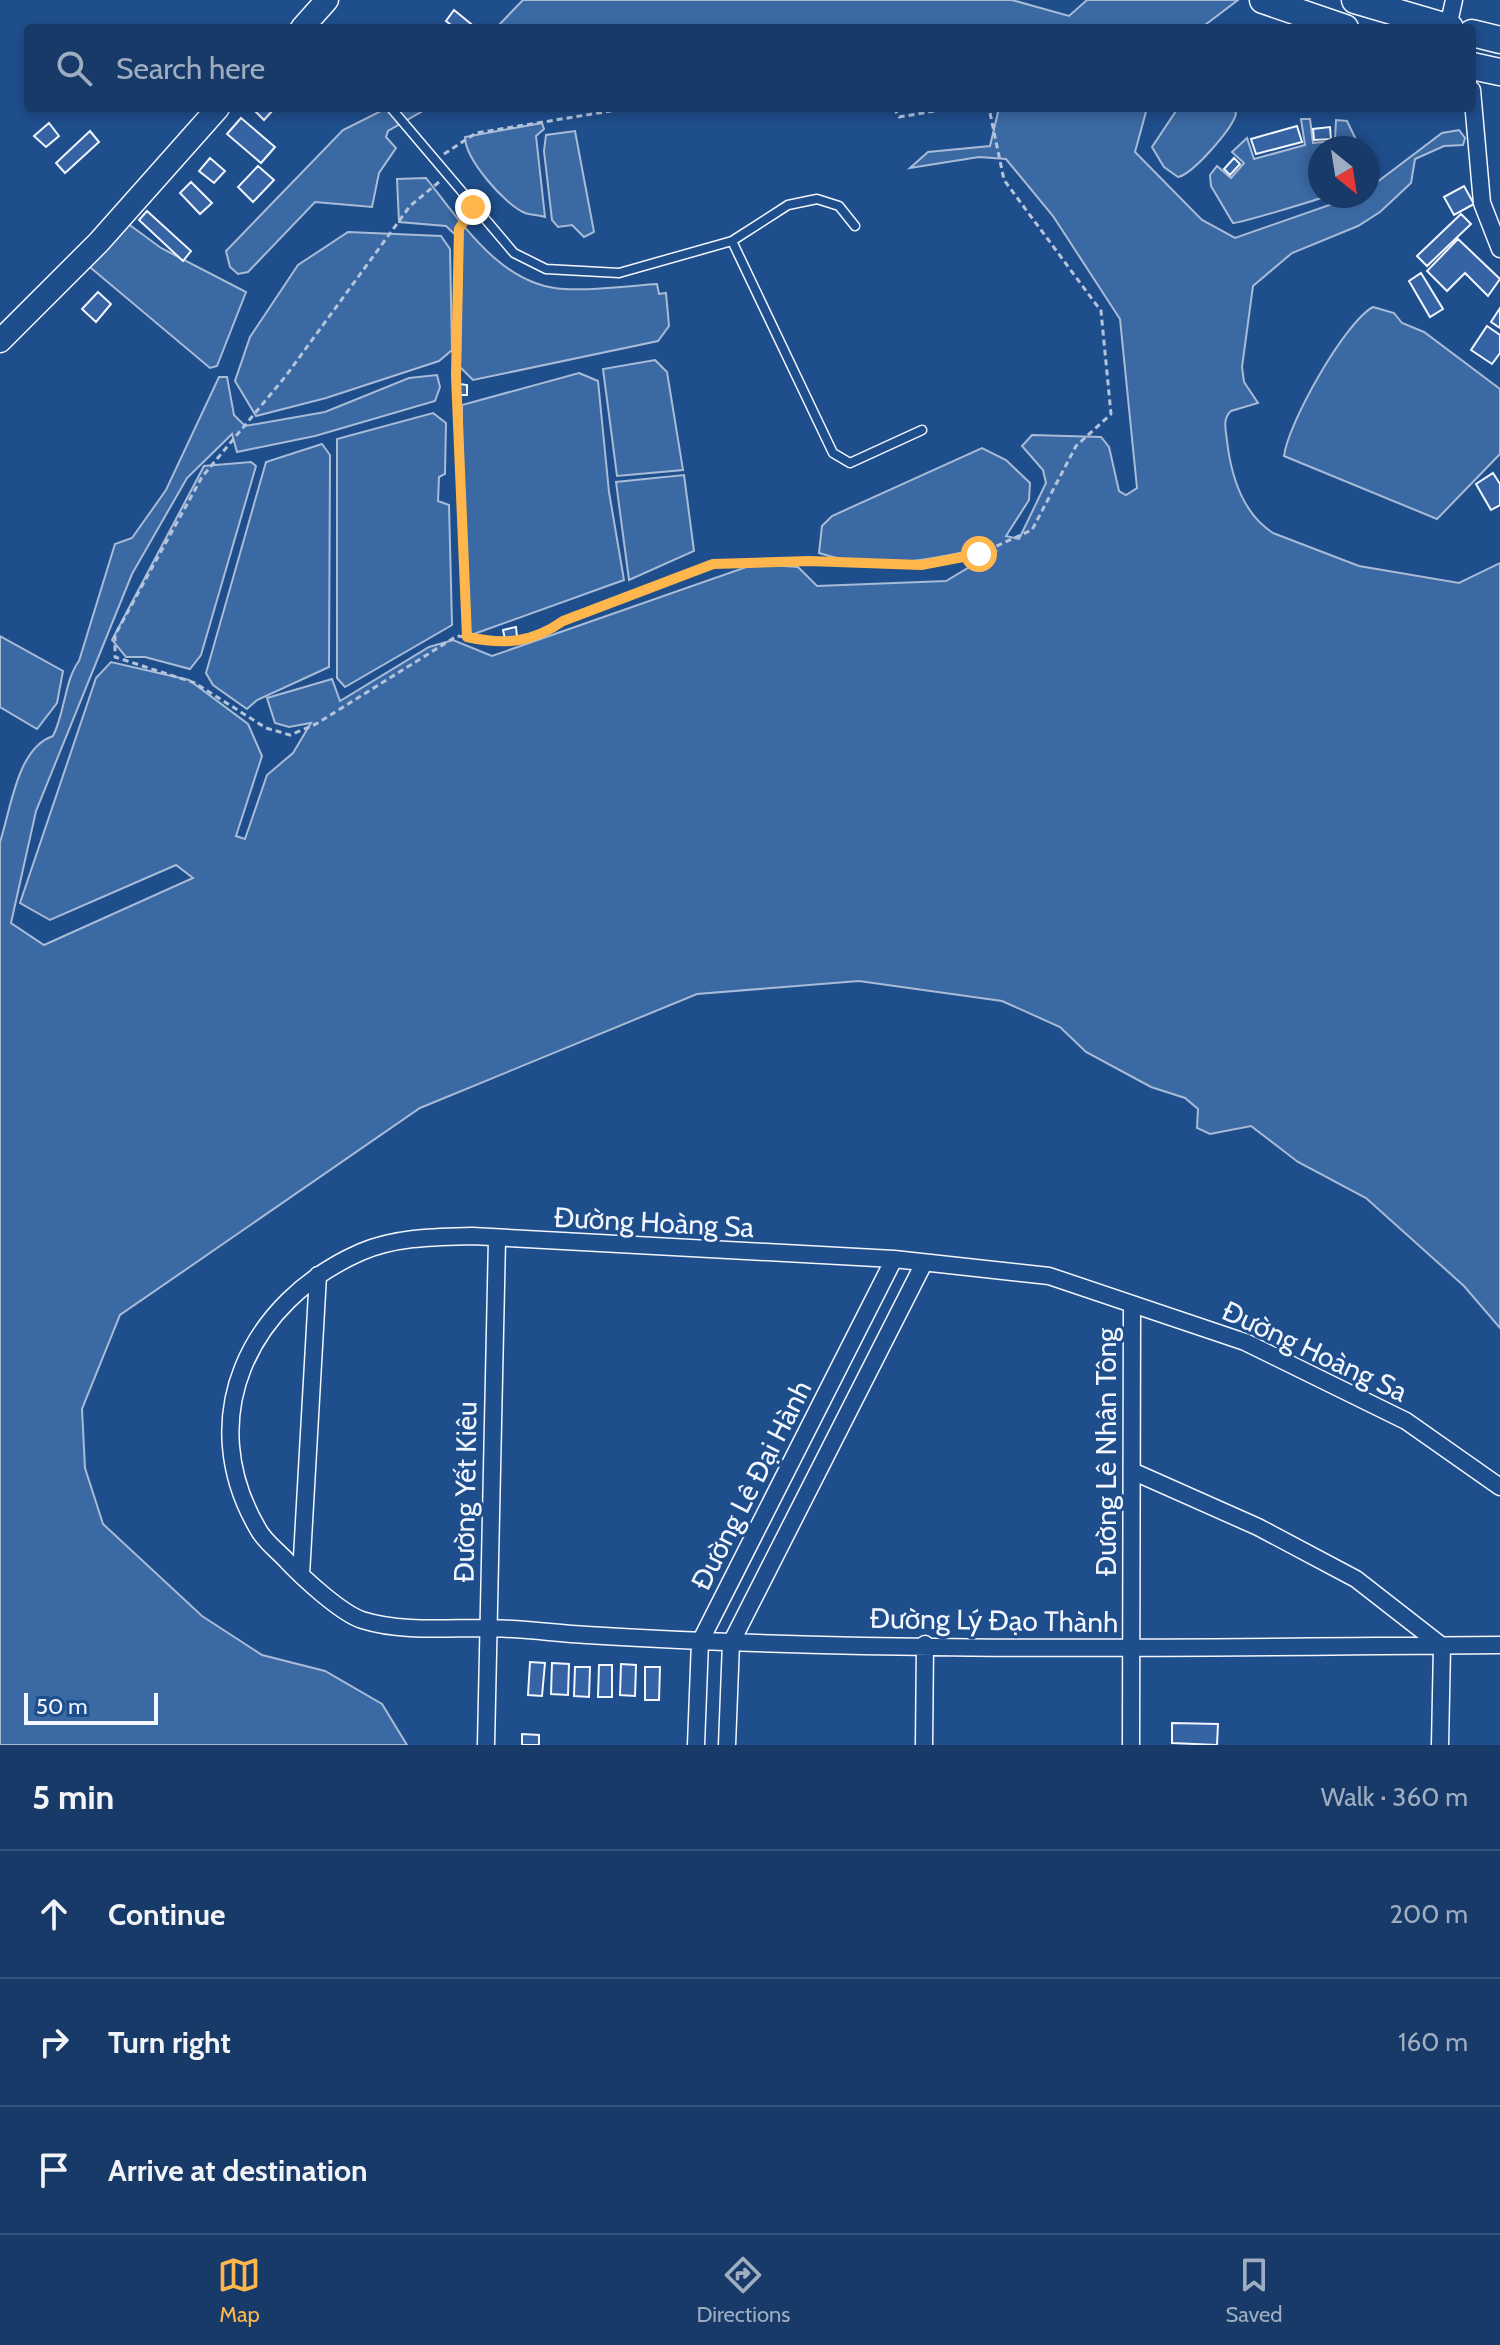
<!DOCTYPE html>
<html lang="en">
<head>
<meta charset="utf-8">
<style>
	body { margin:0; font-family:Cabin,sans-serif; background:#244571; color:#f1f3f6 }
	.compass { position:absolute; left:1308px; top:136px; width:72px; height:72px; border-radius:50%; background:#173a69; box-shadow:0 4px 12px #0003; rotate:150deg }
	.scale { position:absolute; left:24px; bottom:20px; width:134px; box-sizing:border-box; padding-left:8px; border:4px solid #f2f6ff; border-top:0; font-size:22px; line-height:28px; white-space:nowrap; color:#f2f6ff; -webkit-text-stroke:6px #1f4e8c; paint-order:stroke }
	.stop { position:absolute; width:24px; height:24px; margin:-18px; border:6px solid #ffb74d; border-radius:50%; background:#fff }
	.stop.end { background:#ffb74d; border-color:#fff; box-shadow:0 2px 8px #0008 }
	.list { margin:0; padding:0; list-style:none }
	h2 { display:flex; justify-content:space-between; align-items:center; height:104px; margin:0; padding:0 32px; font-size:34px }
	h2 small { font-size:26px; font-weight:400; color:#9eadc0 }
	.list li { display:grid; grid-template-columns:52px 1fr auto; gap:24px; align-items:center; box-sizing:border-box; height:128px; padding:0 32px; border-top:2px solid #36547d }
	.list b { display:block; font-size:30px; white-space:nowrap }
	.list em { font-size:26px; font-style:normal; color:#9eadc0 }
	.icon { flex:none; width:44px; height:44px; fill:none; stroke:currentColor; stroke-width:2; stroke-linecap:round; stroke-linejoin:round }
	.map { position:relative; flex:none; width:1500px; height:1745px; overflow:hidden }
	.search { position:absolute; background:#173a69; box-shadow:0 4px 12px #0003; left:24px; right:24px; top:24px; height:88px; display:flex; align-items:center; gap:20px; box-sizing:border-box; padding:0 28px; border-radius:8px; color:#9eadc0; font-size:30px }
	.sheet { height:488px; background:#173a69 }
	nav { display:flex; justify-content:space-around; align-items:center; box-sizing:border-box; height:112px; border-top:2px solid #36547d; background:#173a69; font-size:22px; color:#9eadc0 }
	nav a { display:grid; justify-items:center; gap:4px }
	nav .on { color:#ffb74d }
	.map>svg:first-child { display:block }
	.water { fill:#3b69a3; stroke:#a8bbd7; stroke-width:2 }
	.building { fill:#3563a3; stroke:#f2f6ff; stroke-width:2 }
	.lines { fill:none; stroke-linecap:round; stroke-linejoin:round }
	.lane-casing { stroke:#f2f6ff; stroke-width:11 }
	.street-casing { stroke:#f2f6ff; stroke-width:19 }
	.secondary-casing { stroke:#f2f6ff; stroke-width:25 }
	.primary-casing { stroke:#f2f6ff; stroke-width:29 }
	.path { stroke:#b3c4dc; stroke-width:3; stroke-dasharray:6 4; stroke-linecap:butt }
	.lane { stroke:#1f4e8c; stroke-width:8 }
	.street { stroke:#1f4e8c; stroke-width:16 }
	.secondary { stroke:#1f4e8c; stroke-width:22 }
	.primary { stroke:#1f4e8c; stroke-width:26 }
	.route { stroke:#ffb74d; stroke-width:10 }
	.labels { text-anchor:middle; dominant-baseline:central; stroke-width:6; stroke-linejoin:round; paint-order:stroke }
	.street-label { font-size:28px; fill:#f2f6ff; stroke:#1f4e8c }
</style>
</head>
<body>
<div class="map">
<svg width="1500" height="1745" viewBox="0 0 1500 1745">
	<rect width="100%" height="100%" fill="#1f4e8c"/>
	<path class="water" d="M 523,0 L 1012,0 L 1069,16 L 1087,0 L 1238,0 L 1201,28 L 496,28 Z
		M 387,108 L 428,108 L 388,131 L 386,137 L 396,148 L 379,173 L 372,207 L 315,202 L 248,272 L 238,274 L 230,267 L 226,251 L 343,130 Z
		M 999,108 L 1147,108 L 1135,152 L 1202,220 L 1235,238 L 1355,196 L 1368,196 L 1368,189 L 1442,133 L 1459,130 L 1465,138 L 1463,145 L 1444,146 L 1415,159 L 1411,183 L 1380,212 L 1358,226 L 1292,253 L 1253,286 L 1242,367 L 1244,382 L 1258,403 L 1231,411 C 1222,419 1226,430 1227,441 C 1231,475 1242,513 1273,533 L 1359,566 L 1459,583 L 1500,563 L 1500,1328 L 1464,1286 L 1366,1198 L 1298,1162 L 1251,1126 L 1210,1134 L 1197,1128 L 1198,1109 L 1185,1098 L 1151,1087 L 1086,1052 L 1060,1027 L 1002,1001 L 859,981 L 697,994 L 420,1108 L 120,1315 L 82,1409 L 85,1468 L 103,1524 L 202,1616 L 262,1655 L 325,1671 L 382,1704 L 407,1745 L 0,1745 L 0,842 C 11,809 17,748 53,736 C 65,712 65,679 79,661 L 115,544 L 132,538 L 166,490 L 219,377 L 227,377 L 234,415 L 245,426 L 325,412 L 409,378 L 437,375 L 440,387 L 435,401 L 315,436 L 237,452 L 232,434 L 187,478 L 132,574 L 36,811 L 11,923 L 44,945 L 193,878 L 176,865 L 50,920 L 20,903 L 96,678 L 111,662 L 189,680 L 248,724 L 262,756 L 236,836 L 245,839 L 267,775 L 293,753 L 311,723 L 289,727 L 275,723 L 267,698 L 332,679 L 340,701 L 429,647 L 453,640 L 492,656 L 755,564 L 798,567 L 817,586 L 946,581 L 996,551 L 984,548 C 928,560 875,572 819,553 L 822,526 L 832,516 L 982,448 L 1006,460 L 1030,483 L 1029,500 L 1006,536 L 1019,539 L 1046,483 L 1043,470 L 1022,446 L 1032,435 L 1101,437 L 1109,447 L 1119,491 L 1126,495 L 1137,488 L 1120,319 L 1053,216 L 1006,159 L 979,157 L 910,168 L 928,152 L 990,146 Z
		M 1178,108 L 1234,108 L 1236,114 C 1232,129 1193,174 1178,177 L 1164,167 L 1152,147 Z
		M 1301,119 L 1310,119 L 1313,143 L 1335,141 L 1336,120 L 1347,121 L 1360,148 L 1320,148 L 1320,196 L 1327,196 C 1316,200 1238,224 1233,223 L 1211,186 L 1210,175 L 1217,166 L 1231,178 L 1244,163 L 1232,152 L 1247,138 L 1254,159 L 1305,145 Z
		M 542,123 L 544,129 L 536,136 L 545,217 C 539,215 531,215 525,213 C 505,205 465,159 465,137 Z
		M 575,131 L 594,232 L 584,237 L 572,225 L 558,227 L 552,220 L 544,151 L 546,135 Z
		M 426,178 C 461,222 502,287 565,289 C 595,291 627,286 657,284 L 659,294 L 666,293 L 669,326 L 658,341 L 473,380 L 460,367 L 462,241 L 446,226 L 399,222 L 397,179 Z
		M 127,223 L 161,248 L 246,292 L 217,366 L 210,368 L 85,263 Z
		M 348,232 L 441,236 L 450,249 L 452,350 L 439,361 L 326,398 L 256,416 L 235,381 L 250,337 L 298,265 Z
		M 1373,307 L 1394,313 L 1402,323 L 1424,332 L 1500,389 L 1500,454 L 1437,519 L 1284,456 C 1288,423 1345,322 1373,307 Z
		M 655,360 L 667,372 L 683,470 L 617,476 L 603,369 Z
		M 579,373 L 598,381 L 609,492 L 624,580 L 471,635 L 463,628 L 462,405 Z
		M 433,413 L 446,423 L 445,474 L 439,477 L 438,501 L 449,505 L 452,625 L 345,687 L 337,678 L 337,439 Z
		M 322,444 L 330,455 L 329,667 L 257,700 L 247,709 L 213,685 L 206,673 L 266,462 Z
		M 251,462 L 256,466 L 201,655 L 190,669 L 145,657 L 126,657 L 112,640 L 204,466 Z
		M 684,475 L 694,551 L 629,580 L 616,482 Z
		M 0,636 L 63,671 L 57,703 L 37,729 L 0,707 Z"/>
	<path class="building" d="M 454,10 L 476,28 L 455,28 L 446,21 Z
		M 252,108 L 272,108 L 273,110 L 264,120 Z
		M 241,118 L 275,147 L 261,163 L 227,134 Z
		M 49,123 L 59,136 L 46,147 L 34,136 Z
		M 1297,126 L 1302,142 L 1256,154 L 1251,139 Z
		M 1330,127 L 1331,139 L 1314,140 L 1313,129 Z
		M 90,131 L 99,142 L 65,173 L 56,163 Z
		M 210,158 L 225,171 L 214,183 L 199,171 Z
		M 1234,158 L 1240,164 L 1230,175 L 1224,169 Z
		M 258,166 L 274,180 L 253,202 L 238,187 Z
		M 191,182 L 212,203 L 200,214 L 180,193 Z
		M 1464,186 L 1474,204 L 1454,215 L 1444,197 Z
		M 147,211 L 191,251 L 183,261 L 139,220 Z
		M 1461,214 L 1471,224 L 1427,266 L 1417,256 Z
		M 1458,239 L 1500,279 L 1488,296 L 1465,273 L 1447,291 L 1427,271 Z
		M 1421,273 L 1443,309 L 1430,317 L 1409,281 Z
		M 98,292 L 111,304 L 96,322 L 82,309 Z
		M 1500,308 L 1500,328 L 1491,322 Z
		M 1487,326 L 1500,335 L 1500,353 L 1492,364 L 1471,350 Z
		M 460,384 L 467,385 L 467,395 L 460,395 Z
		M 1493,473 L 1500,484 L 1500,505 L 1491,510 L 1476,484 Z
		M 516,627 L 517,637 L 505,639 L 503,630 Z
		M 530,1662 L 545,1663 L 542,1696 L 528,1695 Z
		M 552,1663 L 569,1664 L 568,1695 L 551,1694 Z
		M 621,1664 L 636,1665 L 635,1696 L 620,1695 Z
		M 599,1665 L 612,1665 L 612,1697 L 598,1697 Z
		M 575,1667 L 590,1667 L 589,1697 L 574,1696 Z
		M 645,1667 L 660,1667 L 659,1700 L 645,1700 Z
		M 1172,1723 L 1218,1724 L 1217,1745 L 1172,1743 Z
		M 522,1734 L 539,1735 L 539,1745 L 522,1745 Z"/>
	<g class="lines">
		<g class="lane-casing">
			<path id="lane" d="M 391,108 L 514,253 L 546,269 L 619,273 L 732,241 L 788,205 L 817,199 L 839,206 L 855,226
				M 732,241 L 833,453 L 850,463 L 922,430"/>
		</g>
		<g class="street-casing">
			<path id="street" d="M 1448,27 L 1454,0
				M 1472,90 L 1482,203 L 1500,249
				M 1132,1471 L 1258,1527 L 1356,1579 L 1442,1646 L 1440,1745
				M 1500,1487 L 1406,1421 L 1245,1342 L 1049,1276 L 894,1259 L 472,1236 C 435,1237 396,1237 361,1252 C 249,1301 193,1418 258,1529 C 264,1541 278,1551 287,1561 C 303,1578 341,1613 362,1620 C 400,1632 444,1628 483,1628 C 518,1628 553,1633 587,1635 C 891,1654 1196,1647 1500,1645
				M 301,1575 L 318,1275
				M 486,1745 L 497,1239
				M 696,1745 L 700,1642 L 894,1259
				M 727,1745 L 731,1643 L 924,1263
				M 924,1745 L 925,1644
				M 1131,1745 L 1132,1304"/>
		</g>
		<g class="secondary-casing">
			<path id="secondary" d="M 302,28 L 327,0
				M 0,341 L 99,242 L 218,108"/>
		</g>
		<g class="primary-casing">
			<path id="primary" d="M 1263,0 L 1345,28
				M 1355,0 L 1450,28
				M 1472,33 L 1500,40
				M 1472,66 L 1500,72"/>
		</g>
		<path class="path" d="M 894,108 L 899,117 L 953,108
			M 444,154 L 476,133 L 629,108
			M 439,182 L 410,206 L 285,377 L 202,477 L 115,635 L 115,657 L 195,683 L 266,728 L 290,735 L 316,724 L 457,636 L 467,637
			M 467,217 L 459,229 L 456,376 L 467,637 C 504,645 532,642 563,621 L 713,564 L 809,561 L 921,565 L 979,554 L 1032,530 L 1076,446 L 1111,414 L 1101,311 L 1004,180 L 989,108"/>
		<use href="#lane" class="lane"/>
		<use href="#street" class="street"/>
		<use href="#secondary" class="secondary"/>
		<use href="#primary" class="primary"/>
	</g>
	<g class="lines">
		<path class="route" d="M 473,207 L 459,229 L 456,376 L 467,637 C 504,645 532,643 563,621 L 713,564 L 809,561 L 921,565 L 979,554"/>
	</g>
	<g class="labels">
		<g class="street-label">
			<text transform="translate(654 1222) rotate(3)">Đường Hoàng Sa</text>
			<text transform="translate(1315 1351) rotate(25)">Đường Hoàng Sa</text>
			<text transform="translate(1106 1452) rotate(-90)">Đường Lê Nhân Tông</text>
			<text transform="translate(751 1485) rotate(-63)">Đường Lê Đại Hành</text>
			<text transform="translate(465 1492) rotate(-89)">Đường Yết Kiêu</text>
			<text transform="translate(994 1620) rotate(1)">Đường Lý Đạo Thành</text>
		</g>
	</g>
</svg>
<svg class="compass" viewBox="-18 -18 36 36"><path d="M0-13l5 13h-10z" fill="#e53935"/><path d="M0 13l5-13h-10z" fill="#9eadc0"/></svg>
<div class="scale">50 m</div>
<div class="stop" style="left:979px;top:554px"></div>
<div class="stop end" style="left:473px;top:207px"></div>
<div class="search"><svg class="icon" aria-label="search" viewBox="0 0 24 24"><circle cx="10" cy="10" r="6"/><path d="M15 15l6 6"/></svg>Search here</div>
</div>
<section class="sheet">
<h2>5 min<small>Walk · 360 m</small></h2>
<ul class="list">
<li><svg class="icon" aria-label="ahead" viewBox="0 0 24 24"><path d="M12 20V5M6 11l6-6 6 6"/></svg><div><b>Continue</b></div><em>200 m</em></li>
<li><svg class="icon" aria-label="right" viewBox="0 0 24 24"><path d="M7 20v-9h11M14 6l5 5-5 5"/></svg><div><b>Turn right</b></div><em>160 m</em></li>
<li><svg class="icon" aria-label="arrive" viewBox="0 0 24 24"><path d="M6 21V4h12l-3 4 3 4H6"/></svg><div><b>Arrive at destination</b></div></li>
</ul>
</section>
<nav>
<a class="on"><svg class="icon" aria-label="map" viewBox="0 0 24 24"><path d="M3 6l6-2 6 2 6-2v14l-6 2-6-2-6 2zM9 4v14M15 6v14"/></svg>Map</a>
<a><svg class="icon" aria-label="directions" viewBox="0 0 24 24"><path d="M12 3l9 9-9 9-9-9zM9 14v-3h6M13 9l2 2-2 2"/></svg>Directions</a>
<a><svg class="icon" aria-label="saved" viewBox="0 0 24 24"><path d="M7 4h10v16l-5-4-5 4z"/></svg>Saved</a>
</nav>
</body>
</html>
